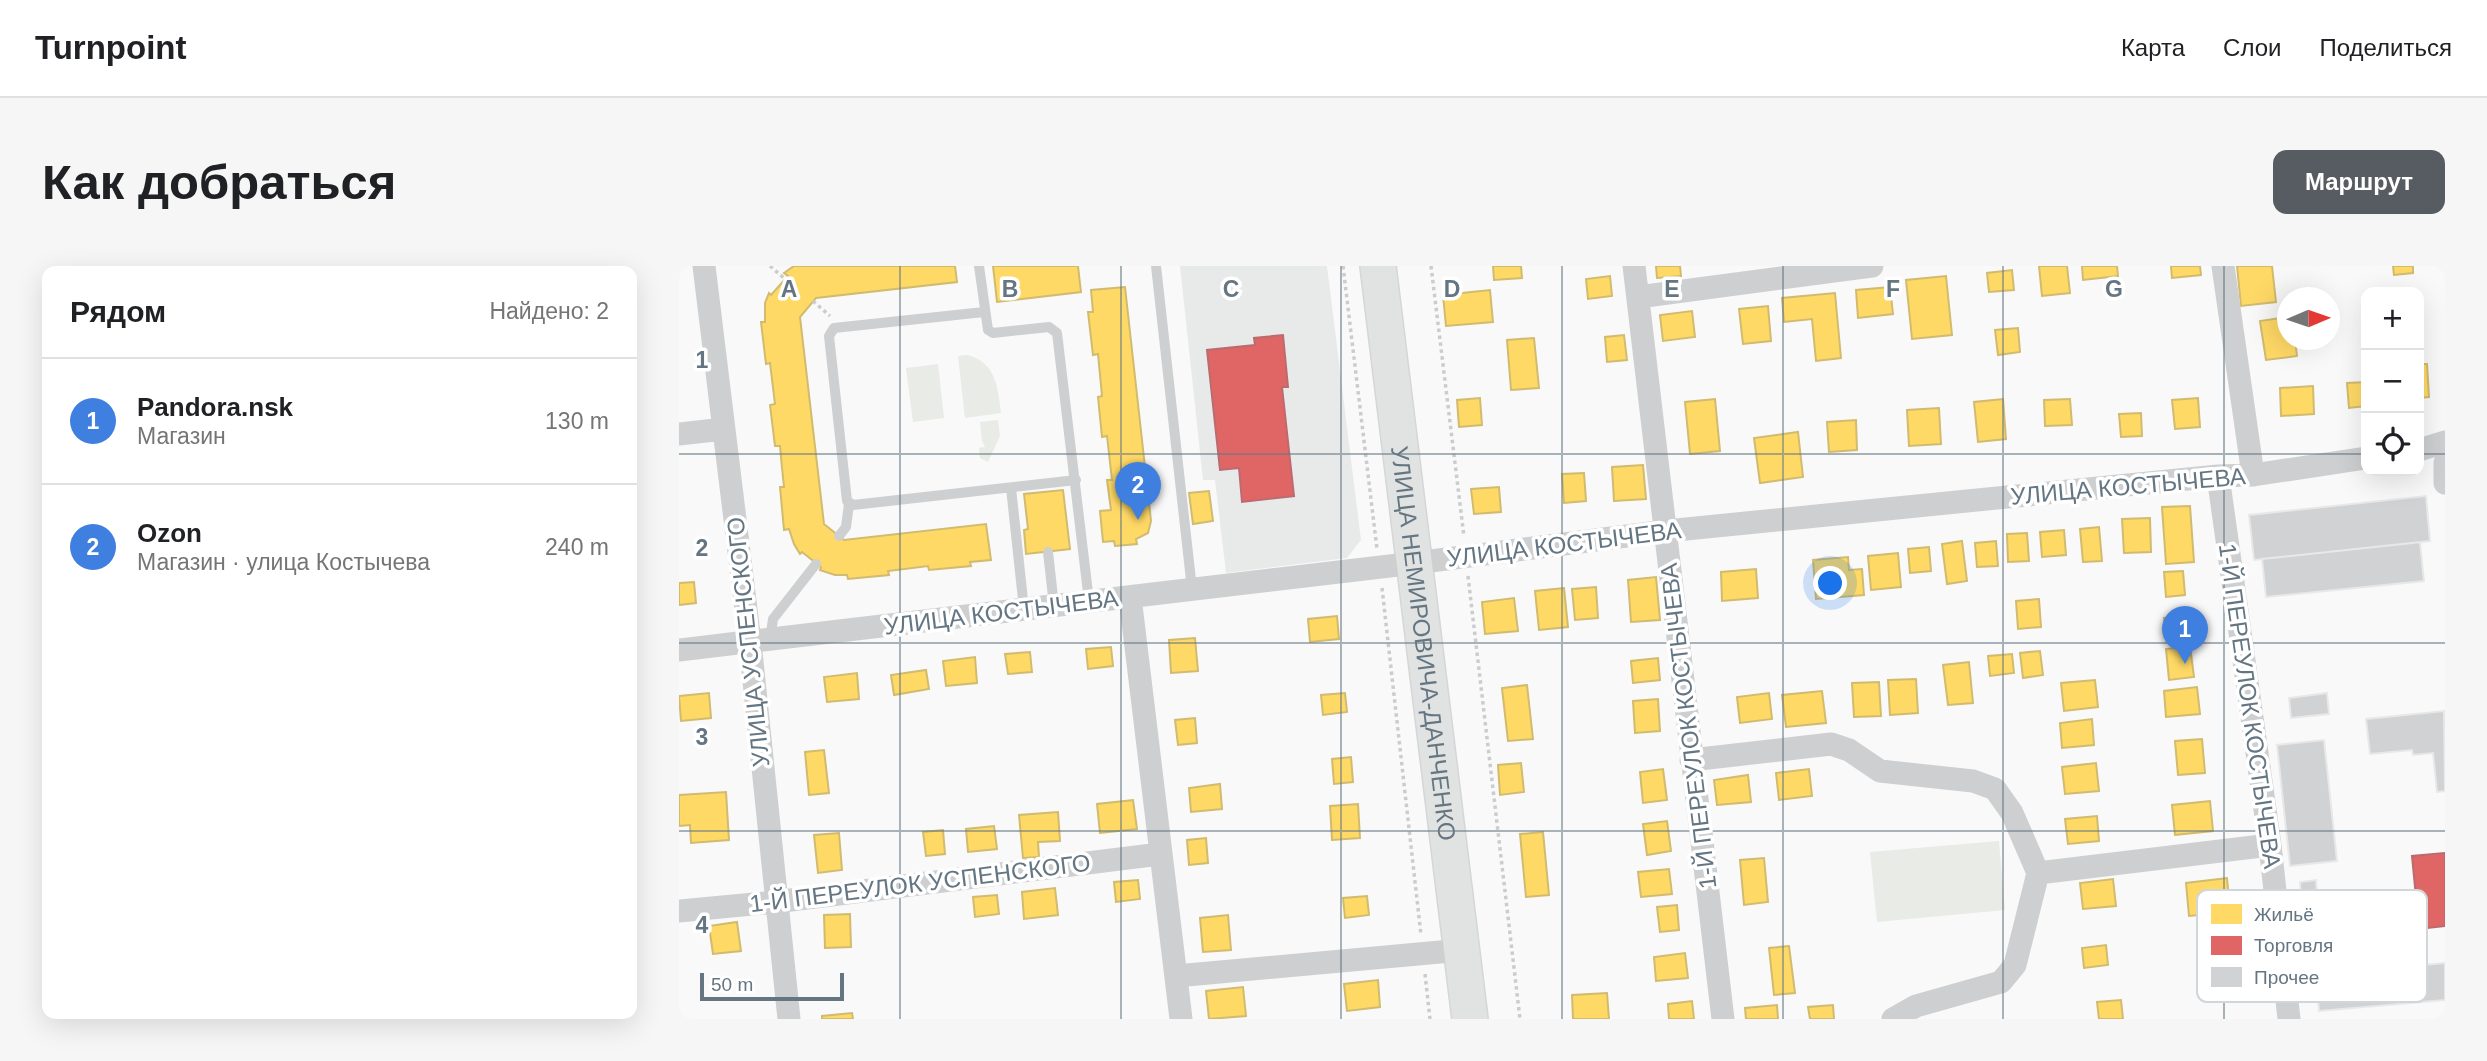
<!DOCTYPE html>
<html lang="ru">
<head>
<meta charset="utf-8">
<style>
	body { margin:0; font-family:Helvetica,sans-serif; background:#f6f6f6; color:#202124 }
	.controls { position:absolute; right:21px; top:21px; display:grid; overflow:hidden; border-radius:14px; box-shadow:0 7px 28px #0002 }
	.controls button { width:63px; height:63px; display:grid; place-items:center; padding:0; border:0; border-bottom:2px solid #e0e0e0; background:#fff; color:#202124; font:35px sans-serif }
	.compass { position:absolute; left:1598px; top:21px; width:63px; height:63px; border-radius:50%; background:#fff; box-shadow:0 7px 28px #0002; rotate:88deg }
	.scale { position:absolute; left:21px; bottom:18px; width:144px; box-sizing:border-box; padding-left:7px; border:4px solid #657683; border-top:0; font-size:19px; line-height:24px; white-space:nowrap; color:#657683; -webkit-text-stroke:5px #fff; paint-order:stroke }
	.you { position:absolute; left:1152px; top:318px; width:24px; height:24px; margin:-18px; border:5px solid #fff; border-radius:50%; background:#1a73e8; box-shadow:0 0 0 10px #1a73e833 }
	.badge { display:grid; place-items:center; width:46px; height:46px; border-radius:50%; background:#565c61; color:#fff; font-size:23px; font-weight:700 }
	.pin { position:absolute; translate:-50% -58px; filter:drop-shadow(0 2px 4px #0008) }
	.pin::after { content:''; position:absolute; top:37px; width:24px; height:21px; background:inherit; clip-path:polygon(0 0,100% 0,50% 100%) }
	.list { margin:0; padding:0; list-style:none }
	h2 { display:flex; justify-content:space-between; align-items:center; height:91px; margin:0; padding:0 28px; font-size:30px }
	h2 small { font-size:23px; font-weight:400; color:#757577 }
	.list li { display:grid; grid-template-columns:46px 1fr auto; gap:21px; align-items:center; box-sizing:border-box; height:126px; padding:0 28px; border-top:2px solid #e0e0e0 }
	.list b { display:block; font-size:26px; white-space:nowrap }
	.list p { margin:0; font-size:23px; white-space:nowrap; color:#757577 }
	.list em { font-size:23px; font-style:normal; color:#757577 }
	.icon { flex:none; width:38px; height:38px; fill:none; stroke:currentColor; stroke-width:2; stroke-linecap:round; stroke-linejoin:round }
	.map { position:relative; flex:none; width:1766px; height:753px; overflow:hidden; border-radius:14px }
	header { display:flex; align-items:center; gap:42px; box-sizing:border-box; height:98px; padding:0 35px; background:#fff; border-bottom:2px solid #e0e0e0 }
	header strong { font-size:33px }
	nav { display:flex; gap:38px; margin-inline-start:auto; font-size:24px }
	.intro { display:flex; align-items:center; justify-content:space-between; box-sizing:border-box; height:168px; padding:0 42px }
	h1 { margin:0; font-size:49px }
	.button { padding:18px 32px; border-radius:14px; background:#565c61; color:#fff; font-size:24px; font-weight:700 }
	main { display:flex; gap:42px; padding:0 42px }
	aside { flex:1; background:#fff; border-radius:14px; box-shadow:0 7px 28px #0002 }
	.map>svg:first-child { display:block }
	.built { fill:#e8e9e9 }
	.green { fill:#e8ebe6 }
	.homes { fill:#ffd966; stroke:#d1bb6f; stroke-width:2 }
	.shops { fill:#e06666; stroke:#bb6b6f; stroke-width:2 }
	.building { fill:#d0d2d3; stroke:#e8e8e8; stroke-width:2 }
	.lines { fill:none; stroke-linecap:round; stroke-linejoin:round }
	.primary-casing { stroke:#d5d6d7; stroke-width:38 }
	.path { stroke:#cbcccd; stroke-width:3.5; stroke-dasharray:3.5 3.5; stroke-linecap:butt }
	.service { stroke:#cecfd0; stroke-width:10 }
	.minor { stroke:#cecfd0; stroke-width:23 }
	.primary { stroke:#e1e2e2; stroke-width:35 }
	.grid { fill:none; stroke:#657683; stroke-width:2; stroke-opacity:0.55 }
	.labels { text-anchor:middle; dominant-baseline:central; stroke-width:7; stroke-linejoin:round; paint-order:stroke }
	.street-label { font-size:24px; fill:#657683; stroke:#fff }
	.key { fill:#fff; stroke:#d1d6da; stroke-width:2 }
	.key-label { font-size:19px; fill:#657683 }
	.grid-label { font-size:23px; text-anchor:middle; font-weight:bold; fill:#657683; stroke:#fff; stroke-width:7; stroke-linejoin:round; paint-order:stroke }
</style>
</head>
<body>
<header>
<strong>Turnpoint</strong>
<nav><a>Карта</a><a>Слои</a><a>Поделиться</a></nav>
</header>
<div class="intro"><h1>Как добраться</h1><a class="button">Маршрут</a></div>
<main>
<aside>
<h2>Рядом<small>Найдено: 2</small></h2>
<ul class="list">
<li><span class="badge" style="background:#3f7fe0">1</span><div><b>Pandora.nsk</b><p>Магазин</p></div><em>130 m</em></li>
<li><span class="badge" style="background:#3f7fe0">2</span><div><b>Ozon</b><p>Магазин · улица Костычева</p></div><em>240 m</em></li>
</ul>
</aside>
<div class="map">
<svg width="1766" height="753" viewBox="0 0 1766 753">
	<rect width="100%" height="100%" fill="#f9f9f9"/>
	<path class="built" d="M 501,0 L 648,0 L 682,274 L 668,292 L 547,307 L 536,214 L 524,214 Z"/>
	<path class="green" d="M 288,89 C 317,96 319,122 322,147 L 286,152 L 279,90 Z
		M 259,98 L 265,152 L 234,156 L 227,102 Z
		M 319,154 L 321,170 L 309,196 L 301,192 L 300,182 L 306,181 L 303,175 L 301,156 Z
		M 1320,575 L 1326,644 L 1198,656 L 1191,586 Z"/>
	<path class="homes" d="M 115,0 L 276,0 L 278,16 L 137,32 L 121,51 L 145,258 L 165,274 L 307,258 L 312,294 L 291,296 L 292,300 L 250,304 L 249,300 L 209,305 L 210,309 L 169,313 L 168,309 L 156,309 L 141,304 L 142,301 L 123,286 L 121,288 L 115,278 L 110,263 L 105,264 L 101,221 L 105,221 L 103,202 L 101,180 L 96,180 L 91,139 L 96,138 L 91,97 L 87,98 L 82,56 L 86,56 L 86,37 L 90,27 L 92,29 L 109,10 L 105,7 Z
		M 314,0 L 399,0 L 402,26 L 318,36 Z
		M 814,0 L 842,0 L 843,12 L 815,14 Z
		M 977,0 L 1001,0 L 1002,10 L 978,12 Z
		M 1360,0 L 1388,0 L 1391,27 L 1363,30 Z
		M 1403,0 L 1438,0 L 1439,10 L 1404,14 Z
		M 1492,0 L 1521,0 L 1522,9 L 1493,12 Z
		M 1558,0 L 1593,0 L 1597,36 L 1562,40 Z
		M 1714,0 L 1734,0 L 1734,7 L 1715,9 Z
		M 1333,4 L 1335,24 L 1310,26 L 1308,7 Z
		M 931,10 L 933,30 L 909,33 L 907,13 Z
		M 1267,10 L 1273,69 L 1233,73 L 1227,14 Z
		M 446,21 L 472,255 L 469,267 L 457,273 L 458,278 L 436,280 L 435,275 L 424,276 L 421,245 L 432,244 L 428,214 L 433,214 L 428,170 L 423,171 L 419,131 L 423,130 L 419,88 L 414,89 L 409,46 L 414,46 L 412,24 Z
		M 1211,21 L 1214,48 L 1179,52 L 1177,24 Z
		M 811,24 L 814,56 L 767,60 L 764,29 Z
		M 1156,27 L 1162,92 L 1137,95 L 1133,53 L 1105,56 L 1103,32 Z
		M 1089,40 L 1092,75 L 1064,78 L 1060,43 Z
		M 1013,45 L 1016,71 L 984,75 L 981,49 Z
		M 1608,51 L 1608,74 L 1616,74 L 1618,90 L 1587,94 L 1581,55 Z
		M 1339,62 L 1341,86 L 1319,89 L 1316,64 Z
		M 945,69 L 948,94 L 928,96 L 926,71 Z
		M 855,72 L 860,122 L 832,124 L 828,74 Z
		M 1740,98 L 1748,98 L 1750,131 L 1740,132 Z
		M 1687,116 L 1687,140 L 1670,142 L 1668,117 Z
		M 1634,120 L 1635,148 L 1602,150 L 1601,122 Z
		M 801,132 L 803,159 L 780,161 L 778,134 Z
		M 1519,132 L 1521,161 L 1496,163 L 1493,134 Z
		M 1036,133 L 1041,185 L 1011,188 L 1006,136 Z
		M 1324,133 L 1327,173 L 1299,176 L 1295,136 Z
		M 1391,133 L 1393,159 L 1366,160 L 1365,134 Z
		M 1260,142 L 1262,178 L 1230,180 L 1228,144 Z
		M 1462,147 L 1463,170 L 1442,171 L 1440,148 Z
		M 1177,154 L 1178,184 L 1150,186 L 1148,156 Z
		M 1119,166 L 1124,211 L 1081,217 L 1075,172 Z
		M 964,199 L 967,233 L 935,235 L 933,201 Z
		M 905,207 L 907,235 L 885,237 L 883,208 Z
		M 820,221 L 822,246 L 795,248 L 792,223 Z
		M 384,224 L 391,283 L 347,288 L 345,264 L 349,263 L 345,228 Z
		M 530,225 L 534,255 L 514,258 L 510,227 Z
		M 1511,240 L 1515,296 L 1487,298 L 1483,241 Z
		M 1471,252 L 1472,286 L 1445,287 L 1443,253 Z
		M 1420,261 L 1423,295 L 1404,296 L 1401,263 Z
		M 1385,264 L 1387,289 L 1363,291 L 1361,266 Z
		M 1348,267 L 1350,295 L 1329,296 L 1328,268 Z
		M 1283,275 L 1288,315 L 1268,318 L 1263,278 Z
		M 1317,275 L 1319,300 L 1298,301 L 1296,277 Z
		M 1250,281 L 1252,305 L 1231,307 L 1229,283 Z
		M 1219,287 L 1222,321 L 1192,324 L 1189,290 Z
		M 1169,291 L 1170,304 L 1183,303 L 1185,329 L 1137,333 L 1134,294 Z
		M 1077,303 L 1079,332 L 1043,335 L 1042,306 Z
		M 1504,305 L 1506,329 L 1487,331 L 1485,306 Z
		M 977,311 L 981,354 L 952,356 L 949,314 Z
		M 15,316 L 17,337 L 0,339 L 0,317 Z
		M 917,321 L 919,352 L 896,354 L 893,323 Z
		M 885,322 L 889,361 L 860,364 L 856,325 Z
		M 835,332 L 839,365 L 806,368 L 803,336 Z
		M 1360,333 L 1362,361 L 1339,363 L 1337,335 Z
		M 658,350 L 660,373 L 631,376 L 629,353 Z
		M 1509,350 L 1511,369 L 1487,372 L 1485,352 Z
		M 516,372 L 519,405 L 492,407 L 490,374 Z
		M 1511,380 L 1515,411 L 1490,414 L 1487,383 Z
		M 432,381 L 434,400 L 409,403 L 407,383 Z
		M 1361,385 L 1364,409 L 1344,412 L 1341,387 Z
		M 351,386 L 353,406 L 329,408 L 326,388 Z
		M 1333,388 L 1335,407 L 1311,410 L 1309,390 Z
		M 296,391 L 298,417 L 267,420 L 264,395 Z
		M 979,392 L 981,414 L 954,417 L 952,395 Z
		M 1290,396 L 1294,437 L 1269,439 L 1264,399 Z
		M 247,404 L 250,423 L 215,429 L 212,409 Z
		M 178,407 L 180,433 L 148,436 L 145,411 Z
		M 1237,413 L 1239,447 L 1211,449 L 1209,414 Z
		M 1416,414 L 1419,441 L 1385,445 L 1382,417 Z
		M 1200,416 L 1202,450 L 1175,451 L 1173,417 Z
		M 848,419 L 854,473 L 829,475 L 823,422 Z
		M 1518,421 L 1521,448 L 1487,451 L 1485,425 Z
		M 1143,425 L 1147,457 L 1107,461 L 1103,429 Z
		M 30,427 L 32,452 L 2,455 L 0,430 Z
		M 666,427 L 668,446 L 644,449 L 642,429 Z
		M 1090,427 L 1093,453 L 1061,457 L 1058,431 Z
		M 979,433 L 981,465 L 956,467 L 954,435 Z
		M 516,452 L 518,477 L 499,479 L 496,454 Z
		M 1413,453 L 1415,479 L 1383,482 L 1381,457 Z
		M 1523,473 L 1526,507 L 1499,509 L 1496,475 Z
		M 145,484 L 150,527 L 130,529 L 126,486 Z
		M 672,491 L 674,516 L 655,518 L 653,493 Z
		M 842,497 L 845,526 L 821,529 L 819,499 Z
		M 1417,497 L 1420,525 L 1386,528 L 1383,501 Z
		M 984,503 L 988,534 L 964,537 L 961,506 Z
		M 1130,503 L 1133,530 L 1100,534 L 1097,507 Z
		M 1069,509 L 1072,536 L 1038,539 L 1035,514 Z
		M 541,518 L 543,543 L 512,546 L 510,522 Z
		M 47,526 L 50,574 L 12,577 L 11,559 L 0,560 L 0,529 Z
		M 454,534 L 458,563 L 421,567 L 418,538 Z
		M 1531,535 L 1534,565 L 1496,569 L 1493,539 Z
		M 679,538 L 681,572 L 653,574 L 651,540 Z
		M 379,546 L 381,575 L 359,576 L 360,591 L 344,592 L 340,549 Z
		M 1418,550 L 1420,575 L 1389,578 L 1386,553 Z
		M 988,555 L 992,585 L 968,589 L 964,558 Z
		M 315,560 L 318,583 L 289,586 L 287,563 Z
		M 264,564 L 266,588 L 247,590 L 244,566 Z
		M 864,566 L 870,629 L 847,631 L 841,568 Z
		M 160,567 L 163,604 L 139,607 L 135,569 Z
		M 527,572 L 529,597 L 510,599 L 508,574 Z
		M 1085,592 L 1089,636 L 1065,639 L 1061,594 Z
		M 990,603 L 993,628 L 962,631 L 959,606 Z
		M 1548,612 L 1551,646 L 1510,650 L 1507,617 Z
		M 1434,613 L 1437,640 L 1404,643 L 1401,617 Z
		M 459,614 L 461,633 L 437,636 L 435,616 Z
		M 376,622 L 379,649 L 345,653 L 343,626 Z
		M 318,629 L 320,648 L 296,651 L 294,631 Z
		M 688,630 L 690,649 L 666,652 L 664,632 Z
		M 998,639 L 1000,664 L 981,666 L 978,641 Z
		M 171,648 L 172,681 L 146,682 L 145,649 Z
		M 549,649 L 552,684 L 524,686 L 521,652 Z
		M 58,656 L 62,685 L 34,688 L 30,660 Z
		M 1427,679 L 1429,699 L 1405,702 L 1403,682 Z
		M 1110,680 L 1116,727 L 1095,729 L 1090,682 Z
		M 1006,687 L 1009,712 L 977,715 L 975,691 Z
		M 699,714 L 701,741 L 668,745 L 665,718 Z
		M 564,721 L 567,750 L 530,753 L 527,725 Z
		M 928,727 L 930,753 L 894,753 L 893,729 Z
		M 1442,734 L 1444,753 L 1420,753 L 1418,736 Z
		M 1013,735 L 1015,753 L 990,753 L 989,738 Z
		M 1098,739 L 1099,753 L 1067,753 L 1066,742 Z
		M 1154,739 L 1155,753 L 1131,753 L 1129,741 Z
		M 173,747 L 174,753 L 143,753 L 143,750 Z"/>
	<path class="shops" d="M 604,69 L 609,121 L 603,121 L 615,230 L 563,236 L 560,202 L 541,204 L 528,84 L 576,79 L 575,72 Z
		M 1766,587 L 1766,660 L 1740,663 L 1733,590 Z"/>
	<path class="building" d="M 1747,230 L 1751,275 L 1575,294 L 1570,249 Z
		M 1741,276 L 1745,315 L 1587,331 L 1583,293 Z
		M 1648,427 L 1650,448 L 1612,452 L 1610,432 Z
		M 1765,445 L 1766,525 L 1758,526 L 1754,487 L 1734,489 L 1733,484 L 1691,488 L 1687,453 Z
		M 1645,474 L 1658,595 L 1611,600 L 1598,479 Z
		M 1637,614 L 1639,642 L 1623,644 L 1621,616 Z
		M 1766,697 L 1766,734 L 1640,745 L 1637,708 Z"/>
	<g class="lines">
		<g class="primary-casing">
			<g id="primary">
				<path id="s1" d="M 699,0 L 791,753"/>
			</g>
		</g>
		<path class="path" d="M 91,0 L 106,13
			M 664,0 L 698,283
			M 752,0 L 785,271
			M 134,35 L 151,50
			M 789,310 L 841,753
			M 703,322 L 742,669
			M 746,708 L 751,753"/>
		<path class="service" d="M 300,0 L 309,64 L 314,67 L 370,61 L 378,67 L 410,335
			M 477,0 L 513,323
			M 305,46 L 155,62 L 150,70 L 168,235 L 174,239 L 397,214
			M 332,222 L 345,343
			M 160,270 L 167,261 L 170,238
			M 369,286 L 375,340
			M 91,373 L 94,353 L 137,298"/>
		<path class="minor" d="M 25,0 L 71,376 L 110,753
			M 955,0 L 1044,753
			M 1544,0 L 1574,209
			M 959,31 L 1193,0
			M 0,168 L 45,163
			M 1740,184 L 1766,176
			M 1766,197 L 1766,217
			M 1539,210 L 1591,579 L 1610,753
			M 451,331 L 502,753
			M 0,384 L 736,297 L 987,265 L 1539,210 L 1574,209 L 1687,192
			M 1012,494 L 1152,478 L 1170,484 L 1201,505 L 1294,515 L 1316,523 L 1333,547 L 1359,607 L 1336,699 L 1322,716 L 1237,740 L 1214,753
			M 1359,607 L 1591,579
			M 0,645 L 96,636 L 481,588
			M 497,710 L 783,684"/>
		<use href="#primary" class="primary"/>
	</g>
	<path class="grid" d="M 221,0 L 221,753M 442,0 L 442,753M 662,0 L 662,753M 883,0 L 883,753M 1104,0 L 1104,753M 1324,0 L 1324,753M 1545,0 L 1545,753M 0,188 L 1687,188M 1740,188 L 1766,188M 0,377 L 1766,377M 0,565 L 1766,565"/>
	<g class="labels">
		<g class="street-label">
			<text transform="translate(1449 220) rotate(-5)">УЛИЦА КОСТЫЧЕВА</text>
			<text transform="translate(885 278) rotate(-7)">УЛИЦА КОСТЫЧЕВА</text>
			<text transform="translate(322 346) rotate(-7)">УЛИЦА КОСТЫЧЕВА</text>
			<text transform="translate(69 376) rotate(-96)">УЛИЦА УСПЕНСКОГО</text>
			<text stroke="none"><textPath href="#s1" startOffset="380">УЛИЦА НЕМИРОВИЧА-ДАНЧЕНКО</textPath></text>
			<text transform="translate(1571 440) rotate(82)">1-Й ПЕРЕУЛОК КОСТЫЧЕВА</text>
			<text transform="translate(1009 460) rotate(-97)">1-Й ПЕРЕУЛОК КОСТЫЧЕВА</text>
			<text transform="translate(241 617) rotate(-7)">1-Й ПЕРЕУЛОК УСПЕНСКОГО</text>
		</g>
	</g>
	<rect x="1518" y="624" width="230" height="112" rx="10" class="key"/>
	<rect x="1532" y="638" width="31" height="20" fill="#ffd966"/>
	<rect x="1532" y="670" width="31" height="19" fill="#e06666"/>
	<rect x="1532" y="701" width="31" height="20" fill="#d0d2d3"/>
	<g class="key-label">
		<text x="1575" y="655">Жильё</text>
		<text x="1575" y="686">Торговля</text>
		<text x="1575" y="718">Прочее</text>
	</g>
	<g class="grid-label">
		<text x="110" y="31">A</text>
		<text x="331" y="31">B</text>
		<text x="552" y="31">C</text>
		<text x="773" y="31">D</text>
		<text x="993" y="31">E</text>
		<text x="1214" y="31">F</text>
		<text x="1435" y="31">G</text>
		<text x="23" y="102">1</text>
		<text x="23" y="290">2</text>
		<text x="23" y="479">3</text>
		<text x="23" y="667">4</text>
	</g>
</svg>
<div class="controls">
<button>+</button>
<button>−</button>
<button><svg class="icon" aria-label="locate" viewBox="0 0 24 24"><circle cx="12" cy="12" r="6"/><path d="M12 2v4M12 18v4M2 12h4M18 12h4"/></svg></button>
</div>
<svg class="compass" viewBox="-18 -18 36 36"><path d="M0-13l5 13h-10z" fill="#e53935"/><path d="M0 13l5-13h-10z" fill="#757577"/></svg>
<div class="scale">50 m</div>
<div class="you"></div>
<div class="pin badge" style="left:1506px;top:398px;background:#3f7fe0">1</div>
<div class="pin badge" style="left:459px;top:254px;background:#3f7fe0">2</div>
</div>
</main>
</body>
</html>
